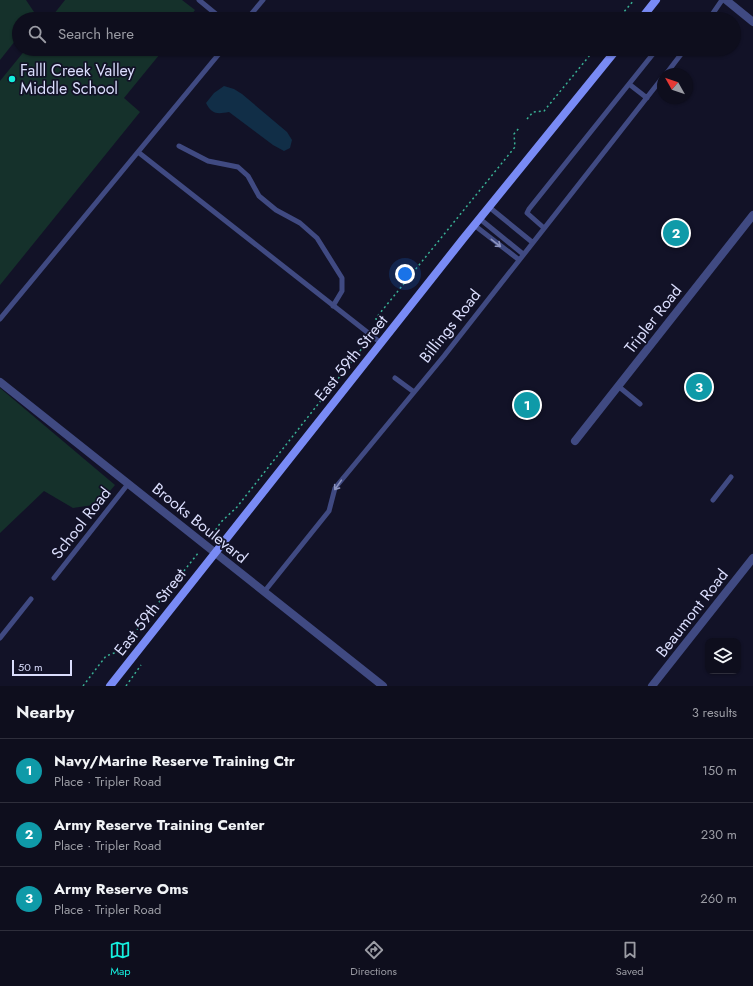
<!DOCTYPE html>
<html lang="en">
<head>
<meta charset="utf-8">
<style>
	body { margin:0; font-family:Jost,sans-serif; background:#1c1c2a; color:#f1f3f6 }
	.controls { position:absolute; right:12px; bottom:12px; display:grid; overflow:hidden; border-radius:8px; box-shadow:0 1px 3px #0004 }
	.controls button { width:36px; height:36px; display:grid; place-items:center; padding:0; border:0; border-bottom:1px solid #2e2e3b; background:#0e0e1d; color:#f1f3f6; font:20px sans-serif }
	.compass { position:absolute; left:657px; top:68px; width:36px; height:36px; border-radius:50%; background:#0e0e1d; box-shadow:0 1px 3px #0004; rotate:310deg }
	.scale { position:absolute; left:12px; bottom:10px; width:60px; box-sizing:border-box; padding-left:4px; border:2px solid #daddfc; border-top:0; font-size:11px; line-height:14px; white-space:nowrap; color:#daddfc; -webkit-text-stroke:3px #121227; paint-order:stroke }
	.you { position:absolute; left:405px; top:274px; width:14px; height:14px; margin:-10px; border:3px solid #fff; border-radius:50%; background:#1a73e8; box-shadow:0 0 0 6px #1a73e833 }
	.badge { display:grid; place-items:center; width:26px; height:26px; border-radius:50%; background:#15eedd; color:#fff; font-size:13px; font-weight:700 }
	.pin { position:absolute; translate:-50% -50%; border:2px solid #fff; box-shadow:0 1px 4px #0006 }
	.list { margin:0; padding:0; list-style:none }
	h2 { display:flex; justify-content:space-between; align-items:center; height:52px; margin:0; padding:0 16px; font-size:17px }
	h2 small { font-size:13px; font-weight:400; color:#9b9ca4 }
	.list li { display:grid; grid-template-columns:26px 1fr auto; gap:12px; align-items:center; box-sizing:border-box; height:64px; padding:0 16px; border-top:1px solid #2e2e3b }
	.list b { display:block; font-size:15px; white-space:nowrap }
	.list p { margin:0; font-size:13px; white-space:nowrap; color:#9b9ca4 }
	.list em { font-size:13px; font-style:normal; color:#9b9ca4 }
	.icon { flex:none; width:22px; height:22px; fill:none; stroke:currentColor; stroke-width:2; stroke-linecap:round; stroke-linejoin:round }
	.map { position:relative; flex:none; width:753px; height:686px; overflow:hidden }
	.search { position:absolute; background:#0e0e1d; box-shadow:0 1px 3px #0004; left:12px; right:12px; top:12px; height:44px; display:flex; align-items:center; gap:10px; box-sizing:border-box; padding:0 14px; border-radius:22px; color:#9b9ca4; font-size:15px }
	.sheet { height:244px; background:#0e0e1d }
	nav { display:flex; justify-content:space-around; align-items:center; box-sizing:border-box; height:56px; border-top:1px solid #2e2e3b; background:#0e0e1d; font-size:11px; color:#9b9ca4 }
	nav a { display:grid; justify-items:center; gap:2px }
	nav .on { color:#15eedd }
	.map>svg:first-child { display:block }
	.green { fill:#15312b }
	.water { fill:#112e47 }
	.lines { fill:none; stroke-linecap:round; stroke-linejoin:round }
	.path { stroke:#39b195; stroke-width:1.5; stroke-dasharray:2 3; stroke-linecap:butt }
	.lane { stroke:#404a82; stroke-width:5 }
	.street { stroke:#404a82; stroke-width:8 }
	.secondary { stroke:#798bf5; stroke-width:8 }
	.oneway { stroke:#8d94bf }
	.poi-dot { fill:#15eedd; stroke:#121227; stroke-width:1.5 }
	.labels { text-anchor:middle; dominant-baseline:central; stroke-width:3.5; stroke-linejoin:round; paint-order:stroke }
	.poi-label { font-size:16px; fill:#daddfc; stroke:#121227; text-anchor:start }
	.street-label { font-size:16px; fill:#daddfc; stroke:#121227 }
</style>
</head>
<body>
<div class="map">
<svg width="753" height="686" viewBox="0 0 753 686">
	<rect width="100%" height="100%" fill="#121227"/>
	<path class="green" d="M 0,0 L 26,0 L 36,15 L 33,19 L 19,19 L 19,36 L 0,60 Z
		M 65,0 L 182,0 L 195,10 L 188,19 L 50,19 Z
		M 26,49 L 164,49 L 124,98 L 140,112 L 0,285 L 0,81 Z
		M 0,388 L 115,485 L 99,504 L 73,508 L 44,491 L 0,533 Z"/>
	<path class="water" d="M 224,86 L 234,89 L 242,94 L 287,132 L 292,140 L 290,148 L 284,151 L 273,145 L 229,112 C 218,114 212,115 206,103 L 214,93 Z"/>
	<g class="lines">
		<path class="path" d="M 618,19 L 634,0
			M 527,119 L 533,112 L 544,111 L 595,49
			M 377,330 L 376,318 L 515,147 L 514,134 L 520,127
			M 210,538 L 221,522 L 237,507 L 367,342
			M 83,686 L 106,656 L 120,651 L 199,552
			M 126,686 L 141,665"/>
		<path class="lane" d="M 199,0 L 222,19
			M 247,19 L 263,0
			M 681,19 L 683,16 L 691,19
			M 709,19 L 722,0
			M 666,74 L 685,49
			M 629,84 L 647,98
			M 179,146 L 208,161 L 238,167 L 248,176 L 259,196 L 276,210 L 300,223 L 317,238 L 342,278 L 342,291 L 333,306
			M 138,152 L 381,343
			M 489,207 L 532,242
			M 480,219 L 523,254
			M 474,225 L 518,259
			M 544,228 L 527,213 L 529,209 L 657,49
			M 0,319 L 223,49
			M 395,378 L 414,392
			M 618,386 L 640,404
			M 713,500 L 731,477
			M 54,578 L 128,484
			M 264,592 L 329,511 L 335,488 L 444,356 L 663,77
			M 0,638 L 31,599"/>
		<path class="street" d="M 726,0 L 753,22
			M 0,382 L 383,686
			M 575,441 L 753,215
			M 652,686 L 753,558"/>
		<path class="secondary" d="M 641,19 L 656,0
			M 110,686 L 463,239 L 617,49"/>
	</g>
	<defs><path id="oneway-shaft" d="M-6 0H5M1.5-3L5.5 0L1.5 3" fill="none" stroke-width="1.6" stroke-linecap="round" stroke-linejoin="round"/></defs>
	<g class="oneway">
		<use href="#oneway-shaft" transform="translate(496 243) rotate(38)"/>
		<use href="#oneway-shaft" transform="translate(338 485) rotate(125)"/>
	</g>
	<circle class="poi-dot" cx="12" cy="79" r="4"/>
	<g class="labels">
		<g class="poi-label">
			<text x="20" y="70">Falll Creek Valley<tspan x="20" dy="18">Middle School</tspan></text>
		</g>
		<g class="street-label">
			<text transform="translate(653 319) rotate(-52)">Tripler Road</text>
			<text transform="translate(450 326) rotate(-52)">Billings Road</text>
			<text transform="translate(351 358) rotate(-51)">East 59th Street</text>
			<text transform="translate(81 523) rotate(-52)">School Road</text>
			<text transform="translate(200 523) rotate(39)">Brooks Boulevard</text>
			<text transform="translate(150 612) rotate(-52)">East 59th Street</text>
			<text transform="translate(692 613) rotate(-52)">Beaumont Road</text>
		</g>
	</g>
</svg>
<div class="controls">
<button><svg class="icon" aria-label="layers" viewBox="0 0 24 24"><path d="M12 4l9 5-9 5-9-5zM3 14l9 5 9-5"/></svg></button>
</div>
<svg class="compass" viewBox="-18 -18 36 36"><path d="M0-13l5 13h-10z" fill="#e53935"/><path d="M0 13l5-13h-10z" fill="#9b9ca4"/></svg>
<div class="scale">50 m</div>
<div class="you"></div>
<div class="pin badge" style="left:527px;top:405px;background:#0f9aa8">1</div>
<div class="pin badge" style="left:676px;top:233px;background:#0f9aa8">2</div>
<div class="pin badge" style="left:699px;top:387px;background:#0f9aa8">3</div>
<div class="search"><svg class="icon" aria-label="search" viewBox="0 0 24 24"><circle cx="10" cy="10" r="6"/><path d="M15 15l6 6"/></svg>Search here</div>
</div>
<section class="sheet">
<h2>Nearby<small>3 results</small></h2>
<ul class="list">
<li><span class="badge" style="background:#0f9aa8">1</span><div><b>Navy/Marine Reserve Training Ctr</b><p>Place · Tripler Road</p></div><em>150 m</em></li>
<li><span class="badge" style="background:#0f9aa8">2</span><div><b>Army Reserve Training Center</b><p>Place · Tripler Road</p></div><em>230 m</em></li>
<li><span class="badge" style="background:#0f9aa8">3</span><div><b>Army Reserve Oms</b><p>Place · Tripler Road</p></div><em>260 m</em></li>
</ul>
</section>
<nav>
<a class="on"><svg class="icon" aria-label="map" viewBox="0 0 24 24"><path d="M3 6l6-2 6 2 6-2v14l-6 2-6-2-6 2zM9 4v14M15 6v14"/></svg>Map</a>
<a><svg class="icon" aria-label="directions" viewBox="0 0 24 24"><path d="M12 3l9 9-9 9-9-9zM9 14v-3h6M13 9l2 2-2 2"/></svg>Directions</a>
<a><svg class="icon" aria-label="saved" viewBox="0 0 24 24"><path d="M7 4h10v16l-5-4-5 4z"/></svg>Saved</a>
</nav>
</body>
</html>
